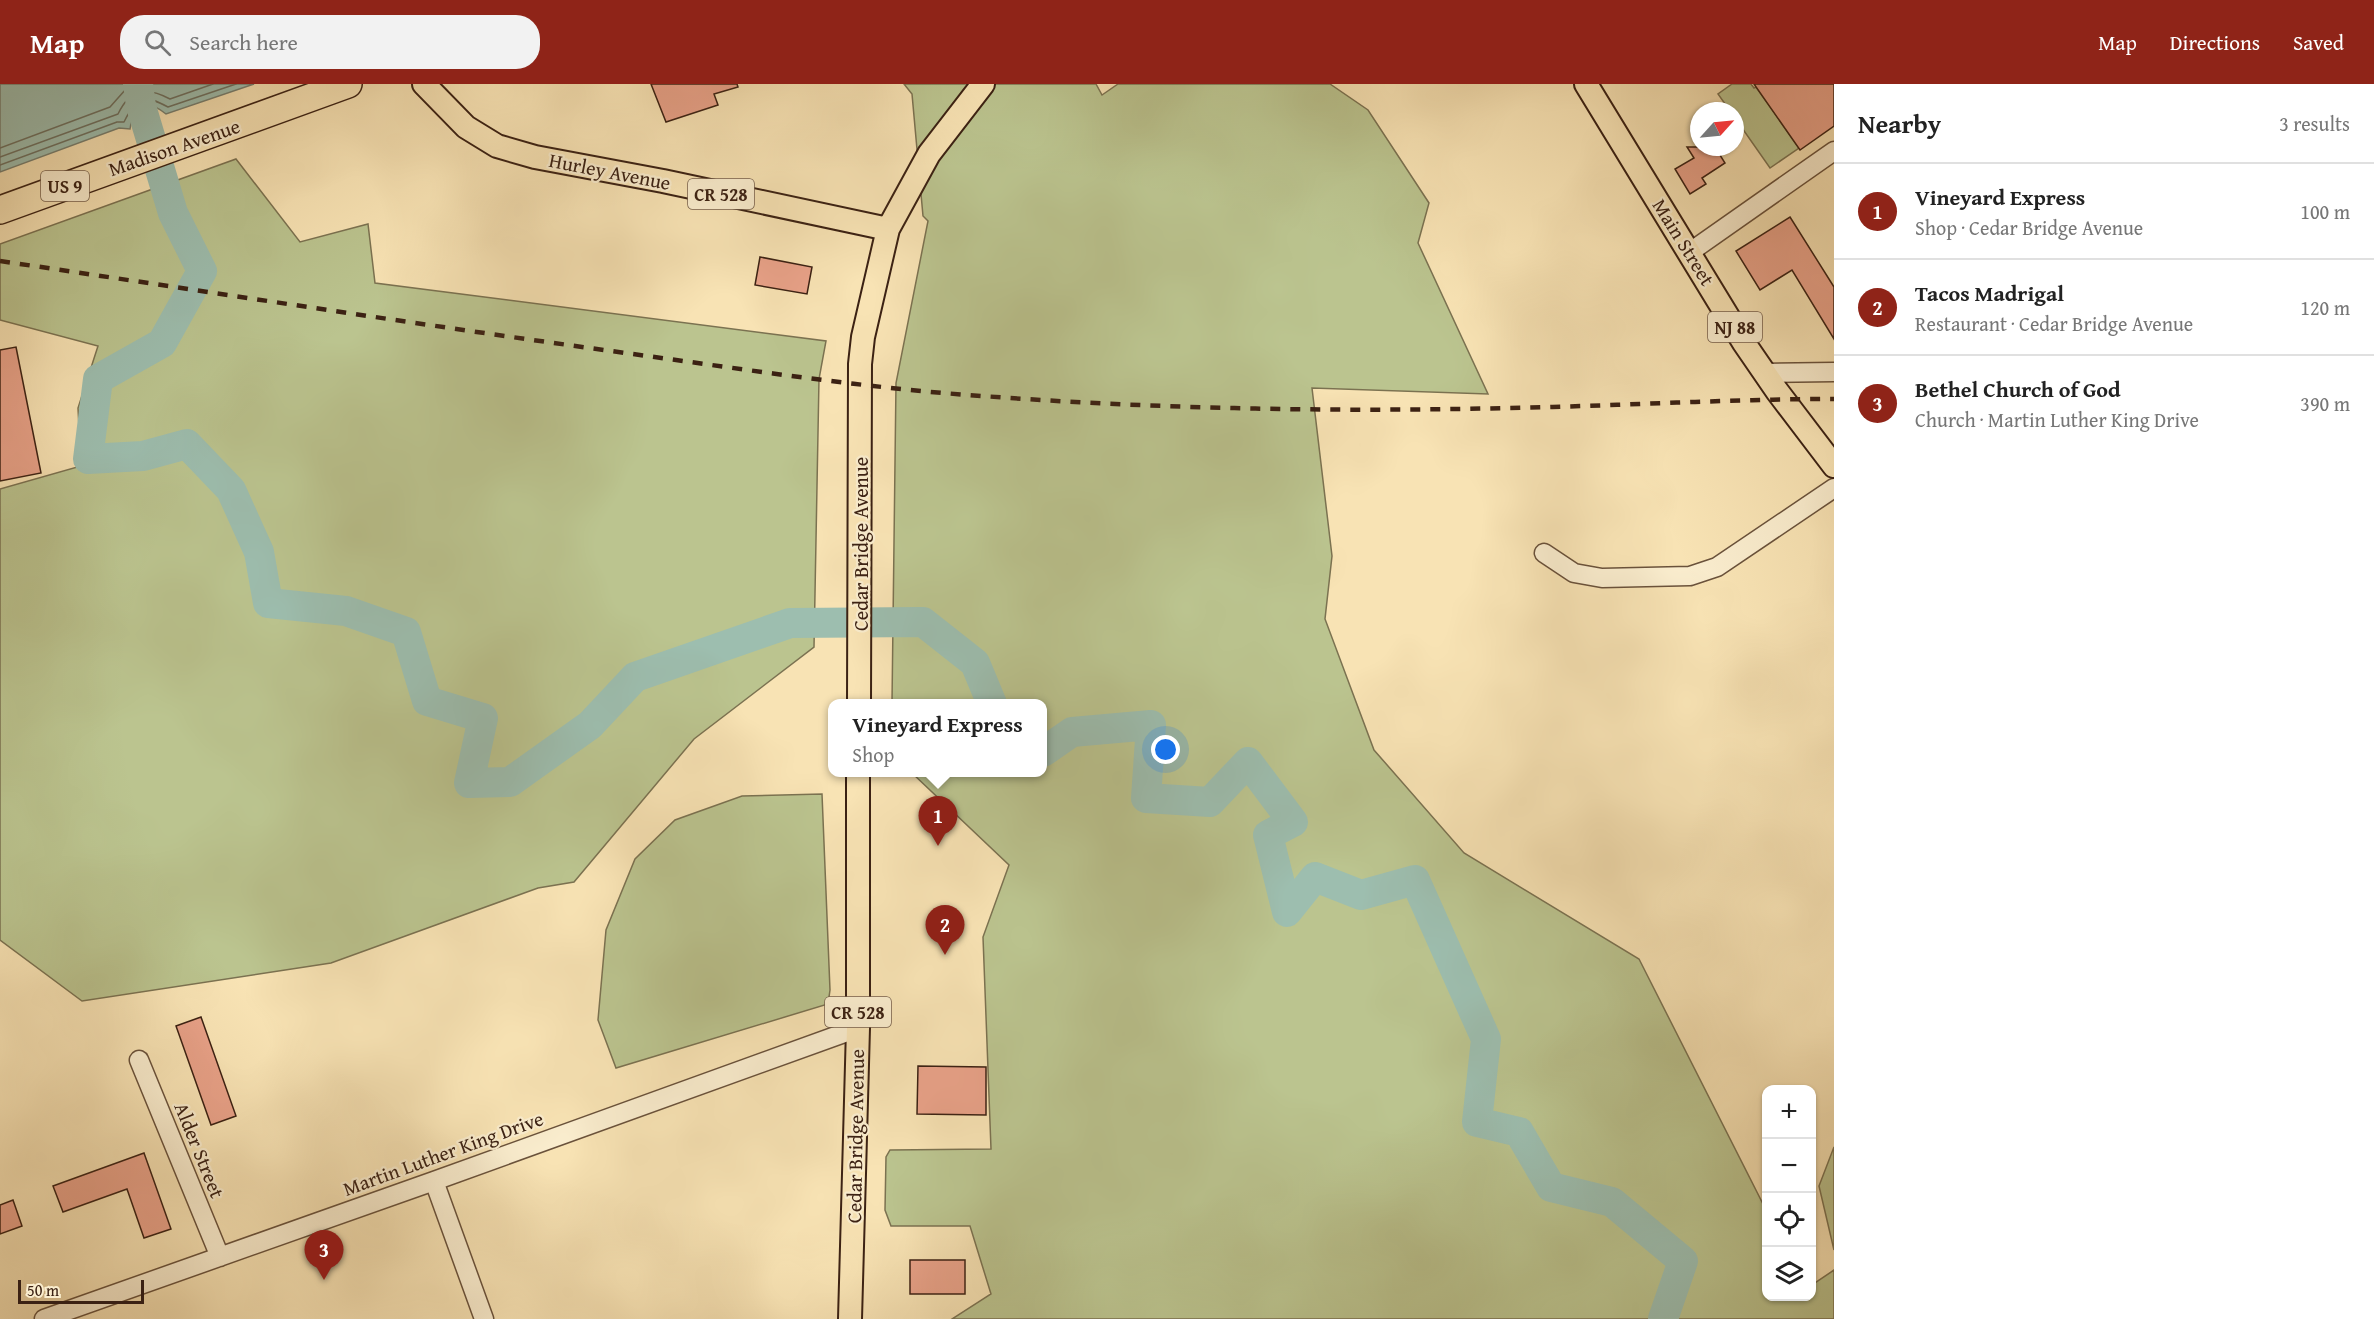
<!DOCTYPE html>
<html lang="en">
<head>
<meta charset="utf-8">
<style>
	body { margin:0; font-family:"Gentium Book Plus",serif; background:#f2f2f2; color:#222 }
	.controls { position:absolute; right:18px; bottom:18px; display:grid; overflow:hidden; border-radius:12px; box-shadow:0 2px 4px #0004 }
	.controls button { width:54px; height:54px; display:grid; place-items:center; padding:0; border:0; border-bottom:2px solid #e0e0e0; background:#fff; color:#222; font:30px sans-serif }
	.compass { position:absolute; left:1690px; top:18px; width:54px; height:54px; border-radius:50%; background:#fff; box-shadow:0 2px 4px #0004; rotate:63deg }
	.scale { position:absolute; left:18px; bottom:15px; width:126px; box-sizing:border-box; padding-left:6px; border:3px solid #3b2113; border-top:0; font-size:16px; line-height:21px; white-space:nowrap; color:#3b2113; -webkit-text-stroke:4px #faedce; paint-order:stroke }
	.you { position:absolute; left:1166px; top:666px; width:21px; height:21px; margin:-15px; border:4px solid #fff; border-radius:50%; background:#1a73e8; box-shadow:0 0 0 9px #1a73e833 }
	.badge { display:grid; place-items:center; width:39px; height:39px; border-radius:50%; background:#8f2418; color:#fff; font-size:20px; font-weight:700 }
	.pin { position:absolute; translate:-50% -50px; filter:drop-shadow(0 2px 3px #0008) }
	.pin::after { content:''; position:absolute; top:32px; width:21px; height:18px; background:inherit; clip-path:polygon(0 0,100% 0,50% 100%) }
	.popup { position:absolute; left:828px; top:615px; width:219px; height:78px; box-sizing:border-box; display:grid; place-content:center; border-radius:12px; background:#fff; filter:drop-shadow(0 2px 4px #0005); font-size:20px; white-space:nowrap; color:#767676 }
	.popup b { font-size:22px; color:#222 }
	.popup::after { content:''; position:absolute; left:50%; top:100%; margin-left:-12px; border:12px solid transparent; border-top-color:#fff }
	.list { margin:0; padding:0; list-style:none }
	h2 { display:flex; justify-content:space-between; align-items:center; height:78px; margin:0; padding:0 24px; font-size:26px }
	h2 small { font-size:20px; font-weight:400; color:#767676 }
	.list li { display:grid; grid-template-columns:39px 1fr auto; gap:18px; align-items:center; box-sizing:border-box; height:96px; padding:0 24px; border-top:2px solid #e0e0e0 }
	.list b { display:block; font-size:22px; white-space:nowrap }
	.list p { margin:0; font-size:20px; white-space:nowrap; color:#767676 }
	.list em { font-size:20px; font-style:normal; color:#767676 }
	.icon { flex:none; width:33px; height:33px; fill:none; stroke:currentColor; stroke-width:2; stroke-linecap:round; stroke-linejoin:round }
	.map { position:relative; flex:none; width:1834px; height:1235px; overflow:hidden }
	header { display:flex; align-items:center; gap:36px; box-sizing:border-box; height:84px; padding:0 30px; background:#8f2418; color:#fff }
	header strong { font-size:28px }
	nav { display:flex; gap:33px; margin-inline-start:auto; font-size:21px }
	.search { width:420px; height:54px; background:#f2f2f2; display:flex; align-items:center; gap:15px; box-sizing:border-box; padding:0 21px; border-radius:24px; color:#767676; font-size:22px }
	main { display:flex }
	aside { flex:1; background:#fff }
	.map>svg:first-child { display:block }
	.green { fill:#bbc48f; stroke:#7b7251; stroke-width:1.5 }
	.water { fill:#9dbeaf; stroke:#767f71; stroke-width:1.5 }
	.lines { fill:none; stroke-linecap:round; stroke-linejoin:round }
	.shore { stroke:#6c7061; stroke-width:1.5 }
	.river { stroke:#9dbeaf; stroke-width:30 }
	.building { fill:#e9a289; stroke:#3b2113; stroke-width:1.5 }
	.minor-casing { stroke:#6a523b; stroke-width:21 }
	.major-casing { stroke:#3b2113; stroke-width:26 }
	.highway-casing { stroke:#3b2113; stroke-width:30 }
	.minor { stroke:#faedce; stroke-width:18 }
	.major { stroke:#f8e3b4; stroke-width:22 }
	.highway { stroke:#f8e3b4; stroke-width:27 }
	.rail { stroke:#3b2113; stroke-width:4.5; stroke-dasharray:10 10; stroke-linecap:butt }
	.labels { text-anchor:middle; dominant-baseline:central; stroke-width:4.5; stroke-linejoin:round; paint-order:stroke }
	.shield { fill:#faedce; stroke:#745e4b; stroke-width:1.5 }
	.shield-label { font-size:18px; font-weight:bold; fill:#3b2113 }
	.street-label { font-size:20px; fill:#3b2113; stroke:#faedce }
</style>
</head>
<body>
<header>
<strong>Map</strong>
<div class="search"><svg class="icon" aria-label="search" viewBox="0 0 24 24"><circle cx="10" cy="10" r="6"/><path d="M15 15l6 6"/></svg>Search here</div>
<nav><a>Map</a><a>Directions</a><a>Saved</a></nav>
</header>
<main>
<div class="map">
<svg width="1834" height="1235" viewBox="0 0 1834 1235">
	<rect width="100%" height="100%" fill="#f8e3b4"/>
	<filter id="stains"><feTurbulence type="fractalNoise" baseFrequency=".00333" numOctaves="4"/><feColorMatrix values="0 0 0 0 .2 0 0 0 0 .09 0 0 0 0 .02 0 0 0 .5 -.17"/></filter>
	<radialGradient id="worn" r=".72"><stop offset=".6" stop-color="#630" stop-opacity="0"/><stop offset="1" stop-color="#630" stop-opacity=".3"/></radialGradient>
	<path class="green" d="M 904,0 L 1096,0 L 1102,11 L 1118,0 L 1330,0 L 1368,26 L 1429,119 L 1418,159 L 1488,310 L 1312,304 L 1332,472 L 1325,535 L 1374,666 L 1464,769 L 1639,875 L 1766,1126 L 1766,1212 L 1812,1212 L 1812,1201 L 1834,1186 L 1834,1235 L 952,1235 L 991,1210 L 970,1142 L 891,1142 L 885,1126 L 886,1073 L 890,1066 L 991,1065 L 983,853 L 1009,781 L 912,689 L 1043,688 L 1043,620 L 892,619 L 896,299 L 928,137 L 923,132 L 912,10 Z
		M 1732,0 L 1751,0 L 1754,4 L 1756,3 L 1799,64 L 1770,84 L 1735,34 L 1735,27 L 1730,27 L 1718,10 Z
		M 236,75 L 300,158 L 368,140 L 375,199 L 826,257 L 819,295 L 814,563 L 694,655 L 574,798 L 538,804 L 331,879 L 82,917 L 0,856 L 0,405 L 81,382 L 78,324 L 98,262 L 0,236 L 0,160 Z
		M 822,710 L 830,906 L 828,920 L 616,984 L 598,936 L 606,846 L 635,775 L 675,736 L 742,712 Z
		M 1834,1063 L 1834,1166 L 1819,1102 Z"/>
	<path class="water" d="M 0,0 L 254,0 L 166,30 C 145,13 134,19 130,45 L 119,44 L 0,88 Z"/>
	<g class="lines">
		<path class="shore" d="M 0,64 L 110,23 L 126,5 L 136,0
			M 0,73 L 118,30 C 130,5 146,2 170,15 L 213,0
			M 0,81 L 117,38 L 124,38 C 137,12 142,9 168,23 L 236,0"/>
		<path class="river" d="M 138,0 L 141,22 L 173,129 L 202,187 L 162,259 L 98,295 L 88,375 L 143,372 L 187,360 L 231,406 L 259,468 L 268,519 L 346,527 L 406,548 L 427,617 L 483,634 L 469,699 L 510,698 L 590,641 L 635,593 L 790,539 L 923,538 L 975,579 L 992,620
			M 1043,668 L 1072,648 L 1151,641 L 1146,714 L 1210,718 L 1248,678 L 1293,738 L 1268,751 L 1287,828 L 1315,793 L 1361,811 L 1415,796 L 1486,955 L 1477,1038 L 1519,1048 L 1551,1103 L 1612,1118 L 1683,1177 L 1663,1235"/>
	</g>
	<path class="building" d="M 651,0 L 737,0 L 738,3 L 714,10 L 718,21 L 666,38 Z
		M 1754,0 L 1834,0 L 1834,42 L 1800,66 Z
		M 1687,63 L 1715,63 L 1725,79 L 1702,94 L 1706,100 L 1690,110 L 1675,85 L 1694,74 Z
		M 1790,133 L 1834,203 L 1834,255 L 1792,186 L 1760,206 L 1736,167 Z
		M 760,173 L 812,183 L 807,210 L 755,201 Z
		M 16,263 L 41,389 L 0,397 L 0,266 Z
		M 201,933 L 236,1032 L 211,1041 L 176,942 Z
		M 918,982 L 986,983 L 986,1031 L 917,1030 Z
		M 144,1069 L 171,1145 L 144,1154 L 127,1105 L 63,1128 L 53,1102 Z
		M 13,1116 L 22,1142 L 0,1150 L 0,1121 Z
		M 910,1176 L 965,1176 L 965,1210 L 910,1210 Z"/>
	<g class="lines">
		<g class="minor-casing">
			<path id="minor" d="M 1690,168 L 1834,67
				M 1764,289 L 1834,288
				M 1544,469 L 1574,489 L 1602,494 L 1690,492 L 1717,483 L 1834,404
				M 139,976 L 220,1173
				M 434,1097 L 484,1235
				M 44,1235 L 434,1097 L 858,944"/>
		</g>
		<g class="major-casing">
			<path id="major" d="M 424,0 L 466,43 L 497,62 L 535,73 L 663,97 L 888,145
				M 1586,0 L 1744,259 L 1777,307 L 1834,382
				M 859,620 L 860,280 L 863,253 L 888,145 L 929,70 L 983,0
				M 850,1235 L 858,944 L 858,688"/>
		</g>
		<g class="highway-casing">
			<path id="highway" d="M 0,126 L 348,0"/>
		</g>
		<use href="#minor" class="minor"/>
		<use href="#major" class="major"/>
		<use href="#highway" class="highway"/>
		<path class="rail" d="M 0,177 C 211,208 421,241 633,270 C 749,286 865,304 982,312 C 1158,325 1334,328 1510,324 C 1618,322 1726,315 1834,315"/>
	</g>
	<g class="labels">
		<g class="shield">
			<rect x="41" y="87" width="48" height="30" rx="4.5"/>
			<rect x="688" y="95" width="66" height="30" rx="4.5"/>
			<rect x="1708" y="228" width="54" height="30" rx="4.5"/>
			<rect x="825" y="913" width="66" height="30" rx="4.5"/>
		</g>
		<g class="shield-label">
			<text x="65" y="102">US 9</text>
			<text x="721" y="110">CR 528</text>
			<text x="1735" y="243">NJ 88</text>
			<text x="858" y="928">CR 528</text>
		</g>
		<g class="street-label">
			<text transform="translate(174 63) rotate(-19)">Madison Avenue</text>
			<text transform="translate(610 87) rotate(11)">Hurley Avenue</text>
			<text transform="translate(1684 158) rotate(58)">Main Street</text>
			<text transform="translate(860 460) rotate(-90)">Cedar Bridge Avenue</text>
			<text transform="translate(855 1052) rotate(-89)">Cedar Bridge Avenue</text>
			<text transform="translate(200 1066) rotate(68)">Alder Street</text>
			<text transform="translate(443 1069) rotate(-20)">Martin Luther King Drive</text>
		</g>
	</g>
	<rect width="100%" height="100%" filter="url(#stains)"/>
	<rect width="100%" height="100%" fill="url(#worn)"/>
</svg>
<div class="controls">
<button>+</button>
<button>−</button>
<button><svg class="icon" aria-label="locate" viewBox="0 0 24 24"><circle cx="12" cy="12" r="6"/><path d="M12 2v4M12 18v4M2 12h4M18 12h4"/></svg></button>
<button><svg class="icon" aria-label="layers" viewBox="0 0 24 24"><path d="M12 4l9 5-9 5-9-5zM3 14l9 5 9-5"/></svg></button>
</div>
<svg class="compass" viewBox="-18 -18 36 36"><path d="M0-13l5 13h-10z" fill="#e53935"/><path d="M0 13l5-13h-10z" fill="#767676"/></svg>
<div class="scale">50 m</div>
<div class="you"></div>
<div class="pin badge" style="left:938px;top:762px">1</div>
<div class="popup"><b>Vineyard Express</b>Shop</div>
<div class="pin badge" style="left:945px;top:871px">2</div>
<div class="pin badge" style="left:324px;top:1196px">3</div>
</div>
<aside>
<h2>Nearby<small>3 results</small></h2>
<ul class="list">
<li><span class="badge">1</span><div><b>Vineyard Express</b><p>Shop · Cedar Bridge Avenue</p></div><em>100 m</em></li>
<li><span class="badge">2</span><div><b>Tacos Madrigal</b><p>Restaurant · Cedar Bridge Avenue</p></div><em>120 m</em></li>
<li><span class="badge">3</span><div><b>Bethel Church of God</b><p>Church · Martin Luther King Drive</p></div><em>390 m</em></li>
</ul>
</aside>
</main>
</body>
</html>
